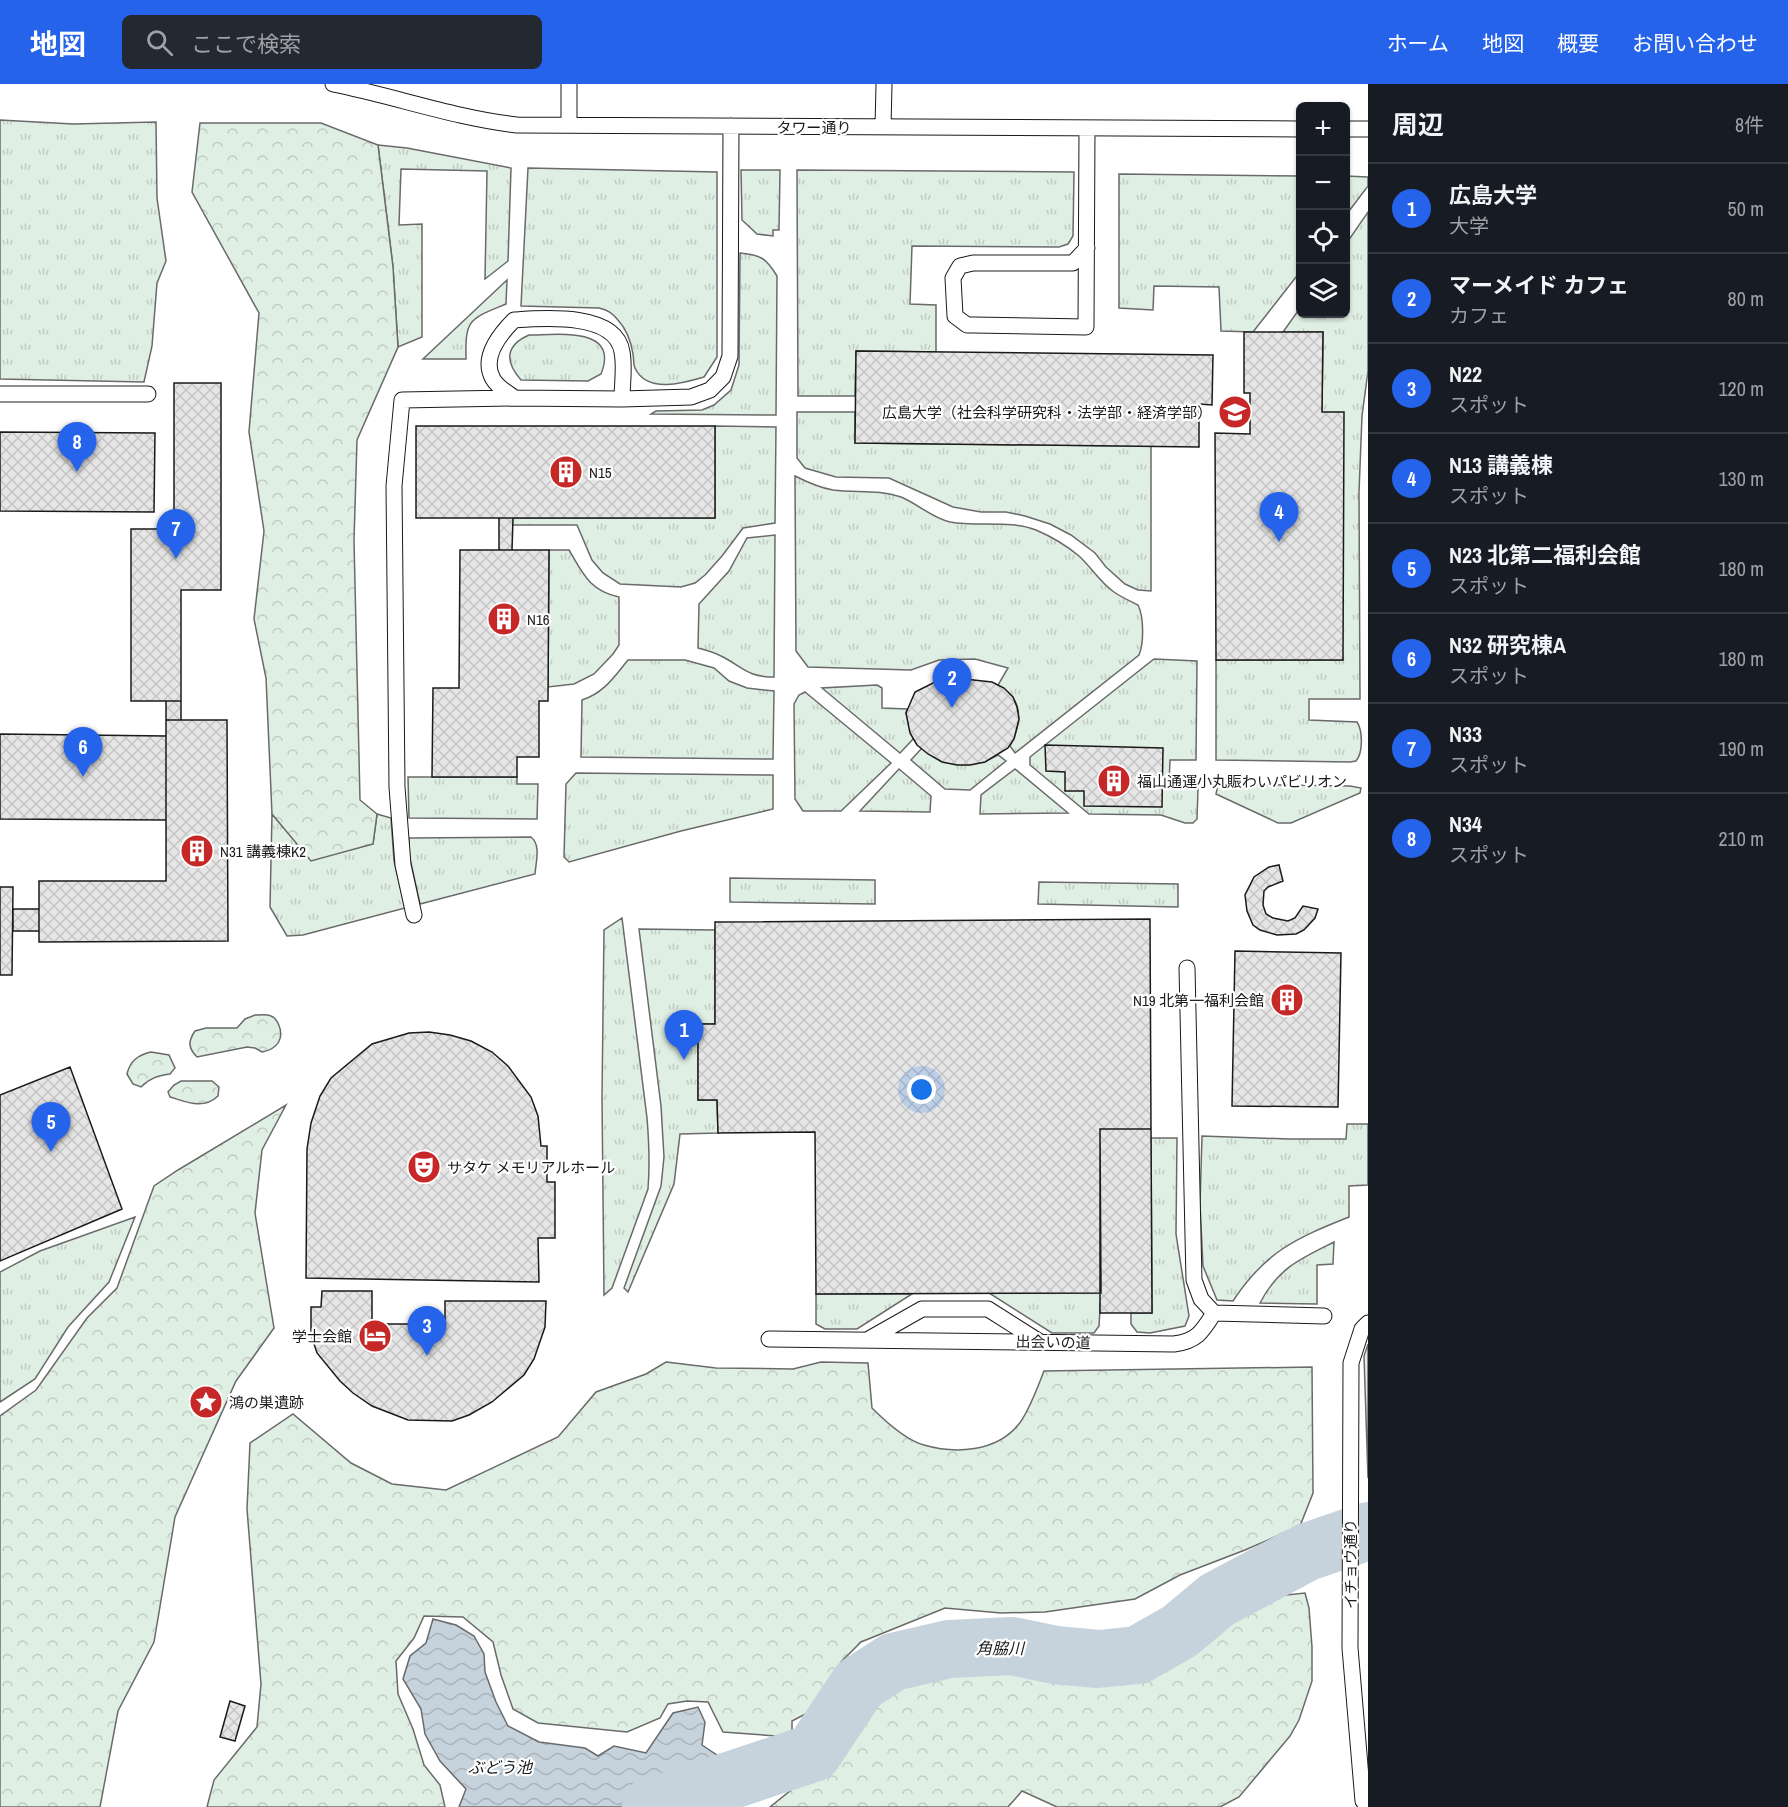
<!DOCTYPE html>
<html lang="ja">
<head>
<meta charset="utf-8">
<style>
	body { margin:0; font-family:"Archivo Narrow","Noto Sans JP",sans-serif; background:#242831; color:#f1f3f6 }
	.controls { position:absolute; right:18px; top:18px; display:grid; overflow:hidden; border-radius:9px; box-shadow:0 2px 4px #0004 }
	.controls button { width:54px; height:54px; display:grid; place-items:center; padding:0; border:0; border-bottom:2px solid #363941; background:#171b24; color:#f1f3f6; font:30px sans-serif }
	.you { position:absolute; left:922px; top:1006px; width:21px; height:21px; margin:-15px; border:4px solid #fff; border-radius:50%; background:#1a73e8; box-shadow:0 0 0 9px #1a73e833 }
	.badge { display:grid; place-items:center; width:39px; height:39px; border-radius:50%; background:#2563eb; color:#fff; font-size:20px; font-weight:700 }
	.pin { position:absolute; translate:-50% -50px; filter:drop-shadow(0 2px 3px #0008) }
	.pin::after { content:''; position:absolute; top:32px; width:21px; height:18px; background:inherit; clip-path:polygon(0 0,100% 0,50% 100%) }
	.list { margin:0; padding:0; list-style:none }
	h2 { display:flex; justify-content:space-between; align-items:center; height:78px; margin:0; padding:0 24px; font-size:26px }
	h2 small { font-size:20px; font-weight:400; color:#9ea1a6 }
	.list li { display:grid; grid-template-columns:39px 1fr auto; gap:18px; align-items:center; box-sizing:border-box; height:90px; padding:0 24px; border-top:2px solid #363941 }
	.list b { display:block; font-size:22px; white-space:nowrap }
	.list p { margin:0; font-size:20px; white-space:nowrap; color:#9ea1a6 }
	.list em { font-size:20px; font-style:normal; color:#9ea1a6 }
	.icon { flex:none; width:33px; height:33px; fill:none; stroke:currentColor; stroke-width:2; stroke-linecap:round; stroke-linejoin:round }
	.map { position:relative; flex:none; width:1368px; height:1723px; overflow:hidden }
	header { display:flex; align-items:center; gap:36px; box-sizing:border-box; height:84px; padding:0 30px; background:#2563eb; color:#fff }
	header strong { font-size:28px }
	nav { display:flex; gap:33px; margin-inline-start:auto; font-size:21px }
	.search { width:420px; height:54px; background:#242831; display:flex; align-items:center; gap:15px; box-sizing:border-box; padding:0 21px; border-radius:9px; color:#9ea1a6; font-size:22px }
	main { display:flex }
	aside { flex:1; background:#171b24 }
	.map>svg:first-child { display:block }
	.grass { fill:url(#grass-tufts); stroke:#6a6a6a; stroke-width:1.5 }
	.forest { fill:url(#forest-crowns); stroke:#6a6a6a; stroke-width:1.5 }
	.water { fill:url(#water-waves); stroke:#6a6a6a; stroke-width:1.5 }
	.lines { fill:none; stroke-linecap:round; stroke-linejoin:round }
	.river { stroke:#c6d2dc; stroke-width:58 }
	.building { fill:url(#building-cross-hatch); stroke:#1a1a1a; stroke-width:1.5 }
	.lane-casing { stroke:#1a1a1a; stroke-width:17 }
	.lane { stroke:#fff; stroke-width:15 }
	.labels { text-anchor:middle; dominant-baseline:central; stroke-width:4.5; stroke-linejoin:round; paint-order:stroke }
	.street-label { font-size:15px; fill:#1a1a1a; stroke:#fff }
	.poi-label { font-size:15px; fill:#1a1a1a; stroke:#fff; text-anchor:start }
	.water-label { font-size:16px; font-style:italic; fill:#1a1a1a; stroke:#fff }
</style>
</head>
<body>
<header>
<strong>地図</strong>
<div class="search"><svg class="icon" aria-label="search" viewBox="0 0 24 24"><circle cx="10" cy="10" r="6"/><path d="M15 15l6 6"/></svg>ここで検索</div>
<nav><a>ホーム</a><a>地図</a><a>概要</a><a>お問い合わせ</a></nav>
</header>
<main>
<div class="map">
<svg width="1368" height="1723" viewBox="0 0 1368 1723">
	<defs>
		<pattern id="grass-tufts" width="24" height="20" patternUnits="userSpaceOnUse" patternTransform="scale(1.5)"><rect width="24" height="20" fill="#e0efe3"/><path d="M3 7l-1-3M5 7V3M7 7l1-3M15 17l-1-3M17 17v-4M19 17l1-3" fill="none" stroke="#c0ccc2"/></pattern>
		<pattern id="forest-crowns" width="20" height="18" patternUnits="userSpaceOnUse" patternTransform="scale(1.5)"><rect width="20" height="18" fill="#e0efe3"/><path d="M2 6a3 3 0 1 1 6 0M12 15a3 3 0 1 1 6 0" fill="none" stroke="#c0ccc2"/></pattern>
		<pattern id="water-waves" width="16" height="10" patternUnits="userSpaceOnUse" patternTransform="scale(1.5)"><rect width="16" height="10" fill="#c6d2dc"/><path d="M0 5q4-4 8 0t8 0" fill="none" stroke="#aab4bc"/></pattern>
		<pattern id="building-cross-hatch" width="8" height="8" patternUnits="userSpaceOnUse" patternTransform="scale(1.5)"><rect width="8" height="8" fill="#e6e6e6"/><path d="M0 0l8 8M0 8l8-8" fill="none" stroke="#c5c5c5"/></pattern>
	</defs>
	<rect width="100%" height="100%" fill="#fff"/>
	<path class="grass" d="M 0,36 L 73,40 L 156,38 L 157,114 L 166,177 L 157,199 L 152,262 L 144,298 L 0,295 Z
		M 378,61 L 407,64 L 511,84 L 508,177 L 485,195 L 487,87 L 401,85 L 399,141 L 422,140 L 422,253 L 398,263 L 393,183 Z
		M 528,84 L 717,88 L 717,273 L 704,293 C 684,299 647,310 635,284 C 633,280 634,274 633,270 C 631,257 627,246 618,236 C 612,229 608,226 599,224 L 521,222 Z
		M 741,86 L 780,86 L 779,146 L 773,146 L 773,152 L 757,150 L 742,136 Z
		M 797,86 L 1074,88 L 1073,152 L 1068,160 L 1059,163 L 912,162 L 910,220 L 936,221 L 936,268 L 856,267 L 855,312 L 798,312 Z
		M 1119,90 L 1300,92 L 1300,188 L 1253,248 L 1221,247 L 1219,203 L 1154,202 L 1153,226 L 1119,224 Z
		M 1346,92 L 1368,93 L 1368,102 L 1346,131 Z
		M 1368,128 L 1368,287 L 1362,332 L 1359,408 L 1360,615 L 1309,615 L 1309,636 L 1357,638 C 1363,647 1363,669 1356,677 L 1350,678 L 1216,676 L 1216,576 L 1343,576 L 1322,328 L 1323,248 L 1283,248 L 1300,224 L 1300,230 L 1346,230 L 1346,160 Z
		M 740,169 C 761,171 766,174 777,192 L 776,331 L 651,330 L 656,327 L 702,326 L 714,321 L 731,306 L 739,281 Z
		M 507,196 L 506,220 C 470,235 465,234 466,275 L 423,275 Z
		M 529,251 C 558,251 620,242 601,290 L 588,297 L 521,296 C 504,277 506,261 529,251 Z
		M 797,328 L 855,328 L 855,359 L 1151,362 L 1151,507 L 1138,506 L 1125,500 L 1106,483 L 1095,469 L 1071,451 L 1050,440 L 1025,432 L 1006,428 L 981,428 L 953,423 L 889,394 L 836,393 L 805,384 L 797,374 Z
		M 715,342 L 776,343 L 775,439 L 743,444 L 722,472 L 705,491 L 695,499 L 681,503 L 620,500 L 603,489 L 592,476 L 577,441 L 512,441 L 513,434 L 715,434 Z
		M 795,392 C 807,398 820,404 833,406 C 856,409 879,405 901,413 C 918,420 932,434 950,438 C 976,443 1011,436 1036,446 C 1050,452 1067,462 1079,472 C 1091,483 1100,498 1114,508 C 1121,513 1130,517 1138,521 C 1144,533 1144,559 1139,571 L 1015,669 L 1010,662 C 1018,648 1023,628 1013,614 C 1010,609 1003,605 998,601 L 1008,584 L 975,575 L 939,576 L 911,586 L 808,583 L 796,567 Z
		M 775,451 L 774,593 C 747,593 743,583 721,572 C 714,568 706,566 698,564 L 699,520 L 729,487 L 747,454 Z
		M 549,466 L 569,466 C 583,490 590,507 619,513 L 619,561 L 613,570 L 594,590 L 574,600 L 548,603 Z
		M 1154,575 L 1197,577 L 1196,676 L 1170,676 L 1169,700 L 1193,700 L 1198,705 L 1197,735 L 1193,739 L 1185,739 L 1161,731 L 1089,730 L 1030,681 L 1030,673 Z
		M 628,576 L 685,576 L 714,584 L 729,597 L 747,604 L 774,607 L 773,675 L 581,673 L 582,616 C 604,609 614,593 628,576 Z
		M 877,601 L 882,604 L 882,624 L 907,625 L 906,629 L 914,654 L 900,669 L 822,604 Z
		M 805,608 L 891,679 L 841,727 L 803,727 L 795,715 L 794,620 L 799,611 Z
		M 922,664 C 945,685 972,685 998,671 L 1006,677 L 970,706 L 945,705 L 911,676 Z
		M 899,685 L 931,712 L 930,728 L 860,727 Z
		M 1015,685 L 1068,729 L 980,730 L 981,711 Z
		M 576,689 L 773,691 L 773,725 L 681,747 L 569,778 L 564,773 L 566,700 Z
		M 408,693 L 517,693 L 517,700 L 538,700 L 537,735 L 409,734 Z
		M 1218,700 L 1350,702 L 1361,704 L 1360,709 L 1291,739 L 1278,739 L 1216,710 Z
		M 272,730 L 311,776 L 373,760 L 377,730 L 391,734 L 394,777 L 405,824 L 303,851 L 287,852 L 270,823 Z
		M 531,753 C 541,761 536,777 535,790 L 420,820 L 409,770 L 409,754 Z
		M 730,794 L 875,796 L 875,820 L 730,818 Z
		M 1039,798 L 1178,800 L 1178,823 L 1038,820 Z
		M 622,834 L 647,1034 C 649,1058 650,1081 648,1105 L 612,1204 L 604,1211 L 602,1013 L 604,846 Z
		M 639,845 L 715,846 L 715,940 L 698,940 L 698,1016 L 717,1016 L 718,1049 L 680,1050 L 674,1100 L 628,1208 L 624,1204 L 661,1102 L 664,1073 L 661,1022 Z
		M 1347,1040 L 1368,1040 L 1368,1101 L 1349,1102 L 1349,1133 C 1296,1154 1265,1168 1233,1217 L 1217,1216 L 1203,1182 L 1200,1120 L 1202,1052 L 1288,1055 L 1346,1055 Z
		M 1151,1054 L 1177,1054 L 1176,1150 L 1189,1232 L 1185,1242 L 1150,1249 L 1137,1248 L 1131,1240 L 1131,1229 L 1152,1229 Z
		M 135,1133 L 109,1198 L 68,1243 L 35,1295 L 0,1318 L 0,1188 L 40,1167 Z
		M 1334,1158 L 1333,1180 L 1317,1181 L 1317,1220 L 1260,1219 C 1278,1184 1300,1175 1334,1158 Z
		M 989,1209 L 1101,1209 L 1099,1242 L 1094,1249 L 1052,1249 Z
		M 816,1210 L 912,1210 L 857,1245 L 825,1245 L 816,1240 Z
		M 1368,1260 L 1368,1394 L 1364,1272 Z"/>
	<path class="forest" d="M 200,39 L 321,39 L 378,61 L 393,183 L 398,263 L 357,356 L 354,457 L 360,716 L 377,730 L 373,760 L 311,777 L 272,730 L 266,594 L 254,535 L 264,447 L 249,348 L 259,229 L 192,108 Z
		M 255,931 C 260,931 267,930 271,932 C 275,933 276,936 278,939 C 285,954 278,965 262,968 L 255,964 L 247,963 L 197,973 C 188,964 188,957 195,947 L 206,944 L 237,944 L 245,935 Z
		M 151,968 L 169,971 L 175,984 L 170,990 C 157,992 150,994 141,1003 L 133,1000 L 127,990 C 130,977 138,971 151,968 Z
		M 181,997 L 212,997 L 219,1003 L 218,1012 C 203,1026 187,1018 170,1013 L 168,1008 L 174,1001 Z
		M 286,1021 L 262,1066 L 255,1129 L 274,1244 L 236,1297 L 175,1433 L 154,1558 L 118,1627 L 100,1723 L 0,1723 L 0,1332 L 36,1306 L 87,1234 L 117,1204 L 154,1102 L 178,1086 Z
		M 666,1278 L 716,1284 L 793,1285 L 821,1278 L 868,1279 L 872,1324 C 885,1337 905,1356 924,1361 C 955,1370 996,1368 1018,1341 C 1028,1330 1038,1302 1044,1287 L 1312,1283 L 1313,1409 L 1300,1442 L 1245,1466 L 1180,1491 L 1135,1515 L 1045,1528 L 1001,1529 L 945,1524 L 861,1558 L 841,1578 L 840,1612 L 792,1637 L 792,1650 L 776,1652 L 723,1648 L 708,1618 L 687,1617 L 668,1620 L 660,1634 L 627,1648 L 538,1639 L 513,1625 L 501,1591 L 493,1558 L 463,1533 L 424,1532 L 414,1554 L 396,1577 L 398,1610 L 413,1645 L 424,1681 L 440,1701 L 445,1723 L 207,1723 L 214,1696 L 257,1643 L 261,1600 L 247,1425 L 250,1359 L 293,1330 L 351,1379 L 392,1400 L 446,1406 L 558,1353 L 596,1308 L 646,1290 Z
		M 1305,1509 L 1309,1524 L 1312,1563 L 1312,1597 L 1299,1636 L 1290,1652 L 1239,1713 L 1220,1723 L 1057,1723 L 1022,1707 L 1008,1723 L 770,1723 L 821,1682 L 875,1602 L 912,1588 L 938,1583 L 994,1577 L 1081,1593 L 1144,1586 L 1196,1559 L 1219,1535 L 1243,1521 L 1268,1513 Z"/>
	<path class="water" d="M 433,1535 L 456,1541 L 474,1552 L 484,1570 L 485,1588 L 496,1618 L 508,1642 L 539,1658 L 585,1664 L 598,1672 L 614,1662 L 646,1669 L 673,1629 L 698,1623 L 705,1638 L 702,1661 L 723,1675 L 745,1682 L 768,1668 L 796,1663 L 814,1632 L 841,1625 L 844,1655 L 826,1692 L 791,1694 L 737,1702 L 720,1720 L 720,1723 L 459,1723 L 466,1705 L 440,1677 L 425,1650 L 421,1625 L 403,1595 L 410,1572 L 426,1559 Z"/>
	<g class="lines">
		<path class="river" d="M 651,1723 L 813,1669 L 859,1600 L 893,1578 L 949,1565 L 1012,1562 L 1055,1571 L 1098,1575 L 1138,1571 L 1180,1547 L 1217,1516 L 1307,1468 L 1368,1447"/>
	</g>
	<path class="building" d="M 1244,248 L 1323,248 L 1322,328 L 1344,328 L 1343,576 L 1216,576 L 1215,349 L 1250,350 L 1250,309 L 1244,309 Z
		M 856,267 L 1213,271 L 1212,321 L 1199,320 L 1199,363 L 855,359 Z
		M 174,299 L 221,299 L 221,506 L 181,506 L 181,617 L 131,617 L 131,445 L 174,445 Z
		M 416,342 L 715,342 L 715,434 L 416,434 Z
		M 0,348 L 155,349 L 154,428 L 0,427 Z
		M 499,434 L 513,434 L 512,466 L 499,466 Z
		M 460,466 L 549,466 L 548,617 L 539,617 L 539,673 L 517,673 L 517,693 L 432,693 L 433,604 L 459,604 Z
		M 955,594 L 992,598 L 1004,604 L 1013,613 L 1017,623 L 1019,635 L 1014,655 L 1008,664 L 985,678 L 970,681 L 957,681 L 942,678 L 928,670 L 917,661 L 910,649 L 906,629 L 915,608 L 939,596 Z
		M 166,617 L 181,617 L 181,636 L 166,636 Z
		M 166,636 L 227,636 L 228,857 L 39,858 L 39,797 L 166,797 Z
		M 0,650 L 166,652 L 166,736 L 0,735 Z
		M 1045,661 L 1163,664 L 1162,723 L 1084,722 L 1084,707 L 1065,707 L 1065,688 L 1046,687 Z
		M 1279,781 L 1283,797 L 1268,803 L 1264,807 L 1263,821 L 1266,830 L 1273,834 L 1288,837 L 1295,834 L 1303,822 L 1318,825 L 1315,834 L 1304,846 L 1296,850 L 1277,851 L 1260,846 L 1253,841 L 1247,827 L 1245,811 L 1254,793 L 1269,783 Z
		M 0,803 L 13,803 L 12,891 L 0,891 Z
		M 13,825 L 39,825 L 39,847 L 13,847 Z
		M 1150,835 L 1151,1045 L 1100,1045 L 1101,1209 L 816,1210 L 815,1048 L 718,1049 L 717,1016 L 698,1016 L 698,940 L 715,940 L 715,838 Z
		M 1235,867 L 1341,869 L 1338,1023 L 1232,1022 Z
		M 429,948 L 450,951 L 471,957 L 492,968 L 508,982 L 531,1013 L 538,1032 L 541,1062 L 547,1062 L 547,1098 L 555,1098 L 555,1154 L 538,1154 L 539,1198 L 306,1194 L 307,1065 L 311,1039 L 320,1012 L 331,994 L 372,960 L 409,949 Z
		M 70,983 L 122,1125 L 0,1177 L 0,1011 Z
		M 1100,1045 L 1151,1045 L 1152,1229 L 1100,1229 Z
		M 322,1207 L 372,1207 L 372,1240 L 445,1240 L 445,1217 L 546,1217 L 545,1243 L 534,1275 L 524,1291 L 492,1318 L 469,1331 L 452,1337 L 408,1336 L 372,1322 L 353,1309 L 340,1297 L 317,1269 L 311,1251 L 311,1223 L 321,1223 Z
		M 230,1617 L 245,1622 L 235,1657 L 220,1653 Z"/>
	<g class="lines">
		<g class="lane-casing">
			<path id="lane" d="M 333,0 C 394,12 455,34 517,41 L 1300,45
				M 569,41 L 569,0
				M 883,43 L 884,0
				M 1087,44 L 1086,243 L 973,241 L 967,241 L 955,232 L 953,194 L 960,182 L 973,179 L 1073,179 L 1087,164
				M 1346,45 L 1368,45
				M 0,310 L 148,310
				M 622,315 C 622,300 625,283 622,268 C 616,228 543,234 514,236 C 500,250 481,274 493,295 C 497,303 508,309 515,314 L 622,315 L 691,313 L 710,306 L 723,293 L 730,272 L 731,42
				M 414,831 L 403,781 L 397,703 L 394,402 L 402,316 L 515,314
				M 1187,884 L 1194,1196 L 1201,1215 L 1214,1229
				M 1368,1239 L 1362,1245 L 1351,1279 L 1350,1564 L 1363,1717 L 1368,1722
				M 769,1255 L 1174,1260 C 1197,1257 1202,1248 1214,1229 L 1324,1232
				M 869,1255 L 922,1225 L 988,1225 L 1040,1258"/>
		</g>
		<use href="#lane" class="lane"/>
	</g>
	<defs>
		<g id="university-disc" transform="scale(1.725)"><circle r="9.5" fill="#c62828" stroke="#fff"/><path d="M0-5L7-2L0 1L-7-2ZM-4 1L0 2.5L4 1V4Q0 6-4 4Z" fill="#fff"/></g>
		<g id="building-disc" transform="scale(1.725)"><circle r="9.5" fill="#c62828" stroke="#fff"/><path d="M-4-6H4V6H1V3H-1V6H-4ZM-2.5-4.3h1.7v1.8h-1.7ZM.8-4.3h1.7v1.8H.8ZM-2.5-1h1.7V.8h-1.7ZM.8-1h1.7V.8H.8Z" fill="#fff"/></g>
		<g id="theatre-disc" transform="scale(1.725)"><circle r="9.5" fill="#c62828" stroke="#fff"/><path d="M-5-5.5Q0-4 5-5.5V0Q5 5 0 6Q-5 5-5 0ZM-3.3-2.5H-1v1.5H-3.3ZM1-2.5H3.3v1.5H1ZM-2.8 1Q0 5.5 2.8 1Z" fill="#fff"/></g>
		<g id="hotel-disc" transform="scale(1.725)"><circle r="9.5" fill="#c62828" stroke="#fff"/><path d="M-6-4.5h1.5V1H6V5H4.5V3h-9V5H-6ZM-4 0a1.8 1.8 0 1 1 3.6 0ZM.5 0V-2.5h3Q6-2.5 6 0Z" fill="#fff"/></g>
		<g id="sight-disc" transform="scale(1.725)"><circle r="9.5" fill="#c62828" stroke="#fff"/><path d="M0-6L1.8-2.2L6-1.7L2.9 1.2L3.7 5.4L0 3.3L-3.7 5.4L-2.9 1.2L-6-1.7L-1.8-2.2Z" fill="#fff"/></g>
	</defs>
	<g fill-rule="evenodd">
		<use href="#university-disc" x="1235" y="328"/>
		<use href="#building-disc" x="566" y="388"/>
		<use href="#building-disc" x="504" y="535"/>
		<use href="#building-disc" x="1114" y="697"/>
		<use href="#building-disc" x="197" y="767"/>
		<use href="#building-disc" x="1287" y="916"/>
		<use href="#theatre-disc" x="424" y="1083"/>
		<use href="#hotel-disc" x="375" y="1252"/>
		<use href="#sight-disc" x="206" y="1318"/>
	</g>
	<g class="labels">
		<g class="street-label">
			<text x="814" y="43">タワー通り</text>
			<text transform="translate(1053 1258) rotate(1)">出会いの道</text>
			<text transform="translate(1350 1480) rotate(-90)">イチョウ通り</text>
		</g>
		<g class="poi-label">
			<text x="1212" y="328" text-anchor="end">広島大学（社会科学研究科・法学部・経済学部）</text>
			<text x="589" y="388">N15</text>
			<text x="527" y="535">N16</text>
			<text x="1137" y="697">福山通運小丸賑わいパビリオン</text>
			<text x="220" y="767">N31 講義棟K2</text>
			<text x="1264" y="916" text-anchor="end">N19 北第一福利会館</text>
			<text x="447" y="1083">サタケ メモリアルホール</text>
			<text x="352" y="1252" text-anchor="end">学士会館</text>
			<text x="229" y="1318">鴻の巣遺跡</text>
		</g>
		<g class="water-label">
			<text x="1000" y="1564">角脇川</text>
			<text x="500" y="1683">ぶどう池</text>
		</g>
	</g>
</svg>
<div class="controls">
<button>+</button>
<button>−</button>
<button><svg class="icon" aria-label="locate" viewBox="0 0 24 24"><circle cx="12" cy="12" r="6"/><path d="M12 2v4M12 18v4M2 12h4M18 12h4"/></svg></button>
<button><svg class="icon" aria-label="layers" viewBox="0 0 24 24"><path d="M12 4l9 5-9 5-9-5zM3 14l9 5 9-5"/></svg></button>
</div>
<div class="you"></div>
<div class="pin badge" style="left:684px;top:976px">1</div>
<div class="pin badge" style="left:952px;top:624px">2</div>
<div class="pin badge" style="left:427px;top:1272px">3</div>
<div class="pin badge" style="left:1279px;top:458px">4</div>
<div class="pin badge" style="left:51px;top:1068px">5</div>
<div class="pin badge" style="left:83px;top:693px">6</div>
<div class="pin badge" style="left:176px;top:475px">7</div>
<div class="pin badge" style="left:77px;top:388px">8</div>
</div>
<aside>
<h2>周辺<small>8件</small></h2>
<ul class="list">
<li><span class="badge">1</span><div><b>広島大学</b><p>大学</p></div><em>50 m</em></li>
<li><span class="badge">2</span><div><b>マーメイド カフェ</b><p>カフェ</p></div><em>80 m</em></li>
<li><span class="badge">3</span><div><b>N22</b><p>スポット</p></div><em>120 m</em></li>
<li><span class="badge">4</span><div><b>N13 講義棟</b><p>スポット</p></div><em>130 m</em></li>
<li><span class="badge">5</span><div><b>N23 北第二福利会館</b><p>スポット</p></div><em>180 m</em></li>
<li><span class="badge">6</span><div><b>N32 研究棟A</b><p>スポット</p></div><em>180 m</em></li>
<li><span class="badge">7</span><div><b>N33</b><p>スポット</p></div><em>190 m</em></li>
<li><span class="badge">8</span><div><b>N34</b><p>スポット</p></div><em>210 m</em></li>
</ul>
</aside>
</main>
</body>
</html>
